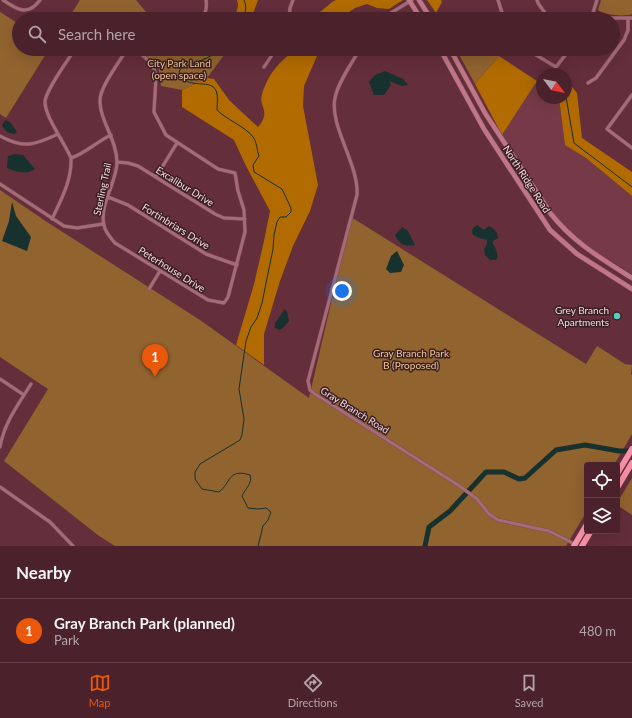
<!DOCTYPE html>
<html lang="en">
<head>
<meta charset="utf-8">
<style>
	body { margin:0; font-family:Lato,sans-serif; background:#552f38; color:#f1f3f6 }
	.controls { position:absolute; right:12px; bottom:12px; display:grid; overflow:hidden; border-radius:4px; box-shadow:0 4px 16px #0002 }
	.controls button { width:36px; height:36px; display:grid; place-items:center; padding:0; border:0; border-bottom:1px solid #623f48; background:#4b222c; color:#f1f3f6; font:20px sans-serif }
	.compass { position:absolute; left:536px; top:68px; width:36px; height:36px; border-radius:50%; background:#4b222c; box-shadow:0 4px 16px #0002; rotate:122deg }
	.you { position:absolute; left:342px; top:291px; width:14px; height:14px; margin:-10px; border:3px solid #fff; border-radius:50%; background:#1a73e8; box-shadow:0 0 0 6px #1a73e833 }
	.badge { display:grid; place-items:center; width:26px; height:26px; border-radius:50%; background:#ea580c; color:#fff; font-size:13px; font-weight:700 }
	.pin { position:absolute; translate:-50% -33px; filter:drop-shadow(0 1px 2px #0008) }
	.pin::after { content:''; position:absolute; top:21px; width:14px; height:12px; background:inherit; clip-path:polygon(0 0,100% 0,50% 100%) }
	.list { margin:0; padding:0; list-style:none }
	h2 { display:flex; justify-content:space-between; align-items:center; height:52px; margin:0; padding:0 16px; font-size:17px }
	h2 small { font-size:13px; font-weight:400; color:#b2a4a9 }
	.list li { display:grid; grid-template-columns:26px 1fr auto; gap:12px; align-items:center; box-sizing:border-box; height:64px; padding:0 16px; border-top:1px solid #623f48 }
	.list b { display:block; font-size:15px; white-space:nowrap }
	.list p { margin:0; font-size:13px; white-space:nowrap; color:#b2a4a9 }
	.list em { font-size:13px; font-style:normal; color:#b2a4a9 }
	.icon { flex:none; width:22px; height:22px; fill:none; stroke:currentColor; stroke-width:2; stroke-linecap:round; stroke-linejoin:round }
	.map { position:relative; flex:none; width:632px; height:546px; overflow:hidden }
	.search { position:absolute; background:#4b222c; box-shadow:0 4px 16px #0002; left:12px; right:12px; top:12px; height:44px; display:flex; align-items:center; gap:10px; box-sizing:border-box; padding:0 14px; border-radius:22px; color:#b2a4a9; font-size:15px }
	.sheet { height:116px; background:#4b222c }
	nav { display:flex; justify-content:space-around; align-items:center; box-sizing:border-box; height:56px; border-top:1px solid #623f48; background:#4b222c; font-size:11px; color:#b2a4a9 }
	nav a { display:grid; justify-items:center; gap:2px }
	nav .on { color:#ea580c }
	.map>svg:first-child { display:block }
	.built { fill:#753947 }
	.green { fill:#91632f }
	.forest { fill:#b16b00 }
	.water { fill:#16312e }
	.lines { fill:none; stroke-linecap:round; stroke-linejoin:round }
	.stream { stroke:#16312e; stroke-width:1 }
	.river { stroke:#16312e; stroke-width:5 }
	.street-casing { stroke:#7c4e5a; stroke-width:4 }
	.secondary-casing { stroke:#7c4e5a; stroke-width:5.5 }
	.highway-casing { stroke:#7c4e5a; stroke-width:6 }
	.street { stroke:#a76a77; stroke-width:3 }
	.secondary { stroke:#c07686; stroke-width:4.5 }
	.highway { stroke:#f992a9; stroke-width:5.5 }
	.poi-dot { fill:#57cec2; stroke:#392025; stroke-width:1.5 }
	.labels { text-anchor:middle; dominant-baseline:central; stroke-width:3; stroke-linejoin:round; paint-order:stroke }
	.park-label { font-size:10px; fill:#f2c598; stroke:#392025 }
	.street-label { font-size:10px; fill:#f9d6dc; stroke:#392025 }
	.poi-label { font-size:10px; fill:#f9d6dc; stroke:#392025; text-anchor:end }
</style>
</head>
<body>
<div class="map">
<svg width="632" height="546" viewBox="0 0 632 546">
	<rect width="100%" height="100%" fill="#642e3b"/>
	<path class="built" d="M 537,81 L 542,84 L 542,98 L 559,98 L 565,144 L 586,158 L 632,196 L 632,274 L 580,242 L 560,223 L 502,135 Z"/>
	<path class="green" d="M 80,0 L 136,0 L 152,19 L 68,19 Z
		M 601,0 L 632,0 L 632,14 C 625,17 603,15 598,10 Z
		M 0,12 L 19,24 L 19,49 L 49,49 L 6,118 L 0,114 Z
		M 135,49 L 219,49 L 224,55 L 207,78 L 182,90 L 161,86 L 158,64 Z
		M 456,49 L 489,49 L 499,56 L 475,84 Z
		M 0,190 L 47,222 L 200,320 L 309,398 L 351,217 L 586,364 L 597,346 L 625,364 L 632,365 L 631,374 L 632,375 L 632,434 L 614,465 L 587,465 L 587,511 L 566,546 L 115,546 L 99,536 L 4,461 L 48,389 L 0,357 Z
		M 632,478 L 632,515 L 617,505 L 617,503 Z"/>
	<path class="forest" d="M 237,0 L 258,0 L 251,19 L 235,19 L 238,5 Z
		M 336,0 L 403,0 L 389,9 L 377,8 L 367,4 L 355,8 L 338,19 L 312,19 L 332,2 Z
		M 427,0 L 441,0 L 442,2 L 436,13 Z
		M 295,49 L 320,49 L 304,86 L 303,106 L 318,185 L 310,211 L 293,246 L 280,281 L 264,334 L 264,365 L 236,345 L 254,284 L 264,241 L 270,211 L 246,166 L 234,140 L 182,107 L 182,90 L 207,78 L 214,79 L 229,100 L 258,127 C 272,110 258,108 262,94 C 265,84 271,72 279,64 C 284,58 290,55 295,49 Z
		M 499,56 L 537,81 L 502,135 L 475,84 Z
		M 567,81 L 577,93 L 582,138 L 632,172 L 632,196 L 586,158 L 565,145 L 559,98 L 566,98 L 566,83 Z"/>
	<path class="water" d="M 385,71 L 403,79 L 408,85 L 402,86 L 389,81 L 391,85 L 384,95 L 374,95 L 369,82 L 375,75 Z
		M 5,120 L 10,122 L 17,132 L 14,134 L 7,132 L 2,126 Z
		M 15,154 L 23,155 L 35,169 C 27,175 16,172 7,168 L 8,156 Z
		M 12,202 L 16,216 L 31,237 L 27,251 L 2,241 L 9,221 Z
		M 477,225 L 484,230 L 489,226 C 494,229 498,232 498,238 L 493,241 L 493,244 C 496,248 499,256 496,260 L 490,260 L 485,255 L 484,249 L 487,244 L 487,240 L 479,238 L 473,235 L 472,231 L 474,227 Z
		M 402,227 L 408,231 L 415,245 C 405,247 399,244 395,235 Z
		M 397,251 L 404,265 L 401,272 L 390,273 L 386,269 L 391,256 Z
		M 285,309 L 287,312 L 289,321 L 285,326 L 280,330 L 275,328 L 275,323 Z"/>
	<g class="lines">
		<path class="stream" d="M 242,19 C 246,13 247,7 244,0
			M 222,49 L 207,58 L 181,68 L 179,72 C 186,93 214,75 217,94 C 218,99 217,105 217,110 C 227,120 246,127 253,137 C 257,142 257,151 259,156 L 253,165 L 254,172 L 282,189 L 291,208 L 291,212 L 286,217 L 280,217 L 277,222 L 274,235 L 273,249 L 262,303 L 257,318 L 251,327 L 246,341 L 239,389 L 244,419 L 242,435 L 240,440 L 200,464 L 195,472 L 195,479 L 202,489 L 219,492 C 231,483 228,468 250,475 C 253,483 245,489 242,496 L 248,508 L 258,509 L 266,508 L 271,512 L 268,520 L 263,526 L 258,546
			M 566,97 L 574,143 L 632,187"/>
		<path class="river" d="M 425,546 L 429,527 L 450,511 L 486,472 L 504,472 L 519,479 L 525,478 L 556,450 L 585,445 L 619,451 L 632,451"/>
		<g class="street-casing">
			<path id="street" d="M 3,0 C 16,9 28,17 40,0
				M 498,0 L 504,19
				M 537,0 L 538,3 L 545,13
				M 594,14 L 608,18 L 632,18
				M 201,19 C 206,14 207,7 206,0
				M 289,19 L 290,8 L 293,0
				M 381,19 L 412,0
				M 591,19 L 597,0
				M 127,49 C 120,61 100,87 100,100 C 99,119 117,140 117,162 C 117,182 99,205 104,225 C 105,232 110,237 115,243 L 208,300 L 224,303 L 228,297 L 245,232 L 244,210 L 238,191 L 235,173 L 218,169 L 166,135 L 154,112 L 156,76 L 153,65 L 136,49
				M 360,49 C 352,63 338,82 335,98 C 329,126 359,164 357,195 L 308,381 L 310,390 L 315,394 L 458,485 L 477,499 L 489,514 L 498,520 L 549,531 L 569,541 L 575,545
				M 526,49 L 556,67 L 570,49
				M 264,67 L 276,49
				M 588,83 L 596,78 L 624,40 L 628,30 L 628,19
				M 632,95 L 607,129 L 632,148
				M 0,136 C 24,149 35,145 58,134
				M 71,158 C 86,153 96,142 111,135
				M 117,162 L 128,163 L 138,166 L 215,214 L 224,218 L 245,219
				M 156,177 L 177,143
				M 0,184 L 64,226 L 77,228 L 103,224
				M 108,197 L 128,205 L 206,254 L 237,265
				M 52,219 C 61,200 72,180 71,158 C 65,143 45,117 45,102 C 45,91 68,60 75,49
				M 149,289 L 160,271
				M 0,379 L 24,395
				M 0,447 C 4,423 18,405 31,384
				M 0,487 L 50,522 L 73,546"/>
		</g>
		<g class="secondary-casing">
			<path id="secondary" d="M 409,0 L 421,19
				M 419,0 L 431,19
				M 440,49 L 484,129 L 550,230 L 577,254 L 632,289
				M 450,49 L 485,113 L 551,214 C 574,243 602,259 632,278"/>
		</g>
		<g class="highway-casing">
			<path id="highway" d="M 617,474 L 632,449
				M 617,488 L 632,463
				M 574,546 L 587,524
				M 582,546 L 591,531"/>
		</g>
		<use href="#street" class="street"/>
		<use href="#secondary" class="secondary"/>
		<use href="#highway" class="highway"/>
	</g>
	<circle class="poi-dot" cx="617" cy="316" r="4"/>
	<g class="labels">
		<g class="park-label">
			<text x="179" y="63">City Park Land<tspan x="179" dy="12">(open space)</tspan></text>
			<text x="411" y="353">Gray Branch Park<tspan x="411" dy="12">B (Proposed)</tspan></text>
		</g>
		<g class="street-label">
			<text transform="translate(527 179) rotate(57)">North Ridge Road</text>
			<text transform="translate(185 186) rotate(32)">Excalibur Drive</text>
			<text transform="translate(102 189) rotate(-78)">Sterling Trail</text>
			<text transform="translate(176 226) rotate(32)">Fortinbriars Drive</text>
			<text transform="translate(172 269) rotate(32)">Peterhouse Drive</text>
			<text transform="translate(355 410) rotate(32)">Gray Branch Road</text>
		</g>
		<g class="poi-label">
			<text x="609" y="310">Grey Branch<tspan x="609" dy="12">Apartments</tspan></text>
		</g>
	</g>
</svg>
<div class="controls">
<button><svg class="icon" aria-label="locate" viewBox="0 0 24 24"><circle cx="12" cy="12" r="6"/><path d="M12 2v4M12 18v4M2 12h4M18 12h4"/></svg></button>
<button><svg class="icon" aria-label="layers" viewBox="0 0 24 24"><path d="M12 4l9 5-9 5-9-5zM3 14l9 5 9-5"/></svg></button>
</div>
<svg class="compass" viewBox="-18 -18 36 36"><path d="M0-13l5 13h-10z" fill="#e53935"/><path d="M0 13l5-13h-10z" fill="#b2a4a9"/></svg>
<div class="you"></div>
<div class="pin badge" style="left:155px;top:377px">1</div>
<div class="search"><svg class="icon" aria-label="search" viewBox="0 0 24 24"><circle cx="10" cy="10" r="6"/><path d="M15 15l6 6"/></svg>Search here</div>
</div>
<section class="sheet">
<h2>Nearby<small></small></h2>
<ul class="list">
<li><span class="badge">1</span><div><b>Gray Branch Park (planned)</b><p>Park</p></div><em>480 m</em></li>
</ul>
</section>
<nav>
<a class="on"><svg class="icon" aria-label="map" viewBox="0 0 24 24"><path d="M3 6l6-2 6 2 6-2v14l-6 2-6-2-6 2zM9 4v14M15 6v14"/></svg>Map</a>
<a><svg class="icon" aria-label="directions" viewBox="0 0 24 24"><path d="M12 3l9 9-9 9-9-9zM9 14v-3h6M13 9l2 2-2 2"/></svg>Directions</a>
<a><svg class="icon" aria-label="saved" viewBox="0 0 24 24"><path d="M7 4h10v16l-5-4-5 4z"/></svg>Saved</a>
</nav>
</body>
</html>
